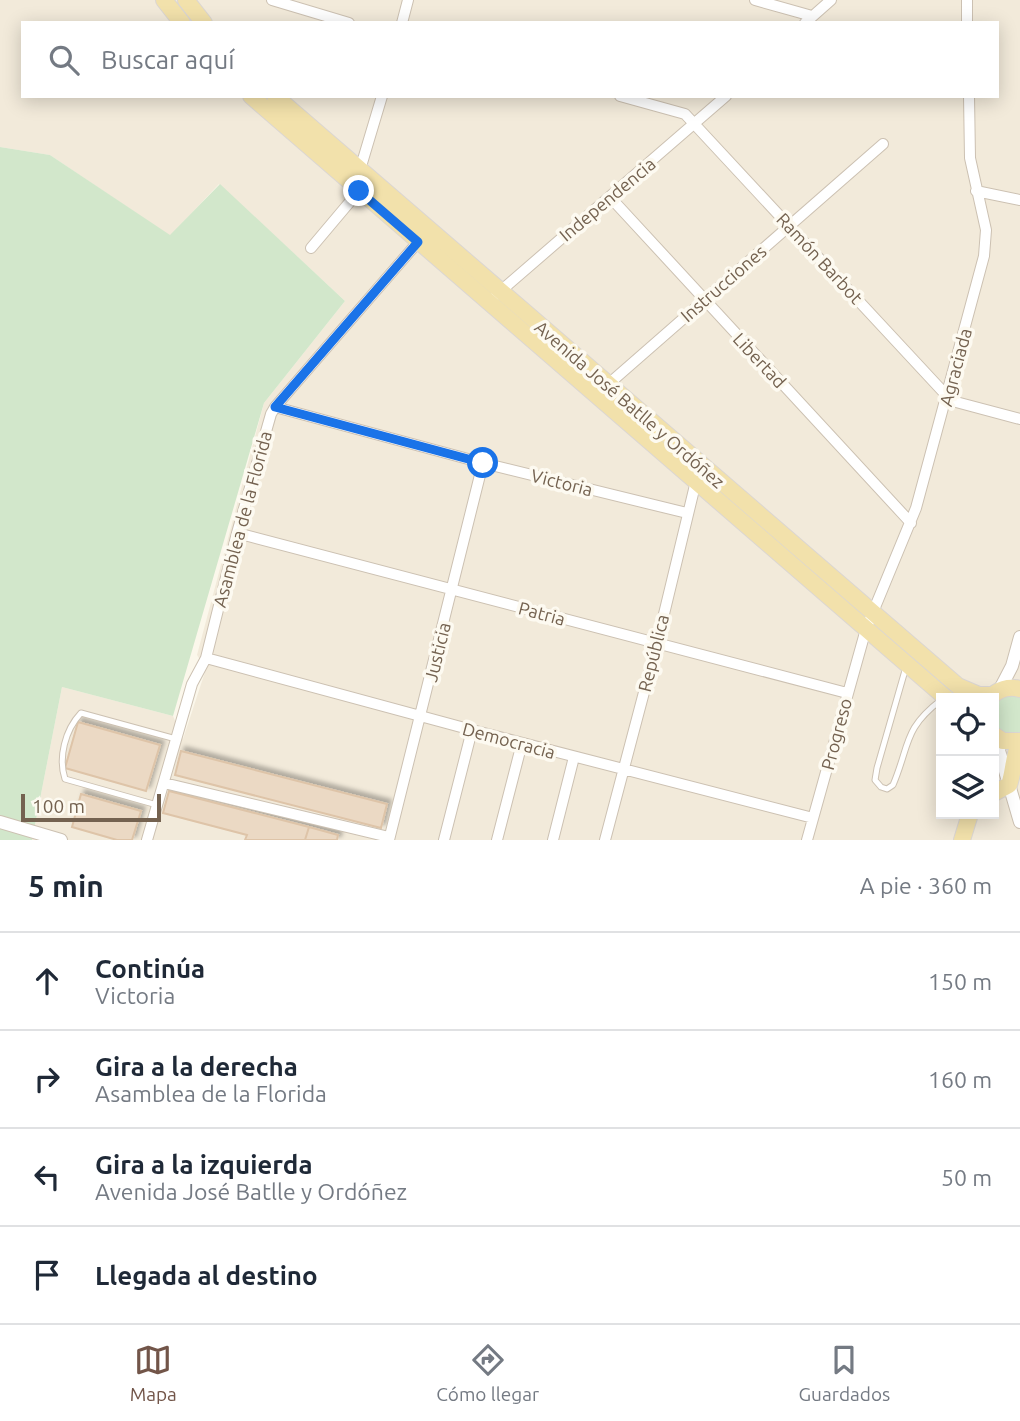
<!DOCTYPE html>
<html lang="es">
<head>
<meta charset="utf-8">
<style>
	body { margin:0; font-family:Ubuntu,sans-serif; background:#f6f6f7; color:#1f2937 }
	.controls { position:absolute; right:21px; bottom:21px; display:grid; overflow:hidden; border-radius:0px; box-shadow:0 4px 18px #0003 }
	.controls button { width:63px; height:63px; display:grid; place-items:center; padding:0; border:0; border-bottom:2px solid #e0e1e3; background:#fff; color:#1f2937; font:35px sans-serif }
	.scale { position:absolute; left:21px; bottom:18px; width:140px; box-sizing:border-box; padding-left:7px; border:4px solid #746250; border-top:0; font-size:19px; line-height:24px; white-space:nowrap; color:#746250; -webkit-text-stroke:5px #fdfaf1; paint-order:stroke }
	.stop { position:absolute; width:21px; height:21px; margin:-16px; border:5px solid #1a73e8; border-radius:50%; background:#fff }
	.stop.end { background:#1a73e8; border-color:#fff; box-shadow:0 2px 7px #0008 }
	.list { margin:0; padding:0; list-style:none }
	h2 { display:flex; justify-content:space-between; align-items:center; height:91px; margin:0; padding:0 28px; font-size:30px }
	h2 small { font-size:23px; font-weight:400; color:#747a83 }
	.list li { display:grid; grid-template-columns:46px 1fr auto; gap:21px; align-items:center; box-sizing:border-box; height:98px; padding:0 28px; border-top:2px solid #e0e1e3 }
	.list b { display:block; font-size:26px; white-space:nowrap }
	.list p { margin:0; font-size:23px; white-space:nowrap; color:#747a83 }
	.list em { font-size:23px; font-style:normal; color:#747a83 }
	.icon { flex:none; width:38px; height:38px; fill:none; stroke:currentColor; stroke-width:2; stroke-linecap:round; stroke-linejoin:round }
	.map { position:relative; flex:none; width:1020px; height:840px; overflow:hidden }
	.search { position:absolute; background:#fff; box-shadow:0 4px 18px #0003; left:21px; right:21px; top:21px; height:77px; display:flex; align-items:center; gap:18px; box-sizing:border-box; padding:0 24px; border-radius:0px; color:#747a83; font-size:26px }
	.sheet { height:483px; background:#fff }
	nav { display:flex; justify-content:space-around; align-items:center; box-sizing:border-box; height:98px; border-top:2px solid #e0e1e3; background:#fff; font-size:19px; color:#747a83 }
	nav a { display:grid; justify-items:center; gap:4px }
	nav .on { color:#725549 }
	.map>svg:first-child { display:block }
	.residential { fill:#f2eada; fill-rule:evenodd }
	.green { fill:#d2e7cb }
	.building { fill:#ebd9c4; stroke:#dec4a8; stroke-width:2; filter:url(#shadow) }
	.lines { fill:none; stroke-linecap:round; stroke-linejoin:round }
	.service-casing { stroke:#ccc1b2; stroke-width:7 }
	.minor-casing { stroke:#ccc1b2; stroke-width:12 }
	.tertiary-casing { stroke:#ccc1b2; stroke-width:14 }
	.primary-casing { stroke:#dbd6d2; stroke-width:18 }
	.service { stroke:#fff; stroke-width:5 }
	.minor { stroke:#fff; stroke-width:10 }
	.tertiary { stroke:#fff; stroke-width:12 }
	.primary { stroke:#f2e1ab; stroke-width:16 }
	.route { stroke:#1a73e8; stroke-width:9 }
	.labels { text-anchor:middle; dominant-baseline:central; stroke-width:7; stroke-linejoin:round; paint-order:stroke }
	.street-label { font-size:18px; fill:#746250; stroke:#fdfaf1 }
</style>
</head>
<body>
<div class="map">
<svg width="1020" height="840" viewBox="0 0 1020 840">
	<defs>
		<filter id="shadow"><feDropShadow dx="4" dy="-4" stdDeviation="2" flood-color="#0004"/></filter>
	</defs>
	<rect width="100%" height="100%" fill="#fbf7eb"/>
	<path class="residential" d="M 0,0 L 1020,0 L 1020,840 L 32,840 L 62,687 L 173,716 L 183,739 L 206,669 L 197,655 L 264,403 L 345,301 L 219,184 L 170,236 L 50,155 L 0,147 ZM 23,23 L 997,23 L 997,96 L 23,96 ZM 941,698 L 994,698 L 994,814 L 941,814 Z"/>
	<path class="green" d="M 0,147 L 50,155 L 170,235 L 220,184 L 345,301 L 264,403 L 173,716 L 62,687 L 32,840 L 0,840 Z
		M 1005,695 L 1020,696 L 1020,734 L 1009,735 L 994,726 L 994,703 Z"/>
	<path class="building" d="M 78,722 L 160,745 L 146,791 L 65,768 Z
		M 181,751 L 387,804 L 381,828 L 175,775 Z
		M 169,791 L 309,827 L 305,840 L 245,840 L 247,835 L 163,813 Z
		M 81,794 L 141,811 L 132,840 L 117,840 L 72,827 Z
		M 309,827 L 338,835 L 337,840 L 305,840 Z"/>
	<g class="lines">
		<g class="service-casing">
			<path id="service" d="M 906,667 L 877,768 L 875,780 L 881,787 L 887,789 L 893,785 C 910,745 903,729 941,700
				M 157,805 L 65,779 C 58,758 65,730 81,713 L 176,739"/>
		</g>
		<g class="minor-casing">
			<path id="minor" d="M 272,0 L 349,23
				M 755,0 L 812,16
				M 967,0 L 967,23
				M 402,23 L 408,0
				M 805,23 L 831,0
				M 620,96 L 685,114 L 947,396 L 956,402 L 1020,419
				M 359,173 L 382,96
				M 976,191 L 1020,200
				M 610,197 L 911,523
				M 311,248 L 359,191
				M 496,295 L 726,96
				M 604,388 L 883,144
				M 275,407 L 483,463 L 687,513
				M 237,533 L 847,693
				M 206,658 L 472,730 L 813,818
				M 164,783 L 389,837
				M 147,840 L 192,684 L 206,658 L 237,533 L 271,414 L 275,407 L 418,242
				M 389,840 L 483,463
				M 444,840 L 472,730
				M 497,840 L 522,743
				M 553,840 L 574,757
				M 605,840 L 657,643 L 697,477
				M 807,840 L 866,629 L 916,508 L 984,256 L 986,230 L 970,158 L 969,96"/>
		</g>
		<g class="tertiary-casing">
			<path id="tertiary" d="M 999,691 L 1012,666 L 1020,637
				M 995,737 L 1020,822
				M 0,822 L 61,840"/>
		</g>
		<g class="primary-casing">
			<path id="primary" d="M 164,0 L 182,23
				M 186,0 L 204,23
				M 251,96 L 946,698
				M 275,96 L 958,686 L 979,695 L 993,695
				M 990,698 C 998,689 1009,686 1020,689
				M 994,735 L 1003,741 L 1020,741
				M 994,793 L 1009,785 C 1014,771 1013,755 1020,742
				M 962,840 L 970,814"/>
		</g>
		<use href="#service" class="service"/>
		<use href="#minor" class="minor"/>
		<use href="#tertiary" class="tertiary"/>
		<use href="#primary" class="primary"/>
	</g>
	<g class="lines">
		<path class="route" d="M 359,191 L 418,242 L 275,407 L 483,463"/>
	</g>
	<g class="labels">
		<g class="street-label">
			<text transform="translate(607 199) rotate(-40)">Independencia</text>
			<text transform="translate(820 258) rotate(47)">Ramón Barbot</text>
			<text transform="translate(723 283) rotate(-41)">Instrucciones</text>
			<text transform="translate(760 360) rotate(47)">Libertad</text>
			<text transform="translate(955 367) rotate(-75)">Agraciada</text>
			<text transform="translate(630 404) rotate(41)">Avenida José Batlle y Ordóñez</text>
			<text transform="translate(562 482) rotate(14)">Victoria</text>
			<text transform="translate(242 519) rotate(-75)">Asamblea de la Florida</text>
			<text transform="translate(542 613) rotate(15)">Patria</text>
			<text transform="translate(437 652) rotate(-76)">Justicia</text>
			<text transform="translate(653 653) rotate(-76)">República</text>
			<text transform="translate(836 734) rotate(-75)">Progreso</text>
			<text transform="translate(509 740) rotate(15)">Democracia</text>
		</g>
	</g>
</svg>
<div class="controls">
<button><svg class="icon" aria-label="locate" viewBox="0 0 24 24"><circle cx="12" cy="12" r="6"/><path d="M12 2v4M12 18v4M2 12h4M18 12h4"/></svg></button>
<button><svg class="icon" aria-label="layers" viewBox="0 0 24 24"><path d="M12 4l9 5-9 5-9-5zM3 14l9 5 9-5"/></svg></button>
</div>
<div class="scale">100 m</div>
<div class="stop" style="left:483px;top:463px"></div>
<div class="stop end" style="left:359px;top:191px"></div>
<div class="search"><svg class="icon" aria-label="search" viewBox="0 0 24 24"><circle cx="10" cy="10" r="6"/><path d="M15 15l6 6"/></svg>Buscar aquí</div>
</div>
<section class="sheet">
<h2>5 min<small>A pie · 360 m</small></h2>
<ul class="list">
<li><svg class="icon" aria-label="ahead" viewBox="0 0 24 24"><path d="M12 20V5M6 11l6-6 6 6"/></svg><div><b>Continúa</b><p>Victoria</p></div><em>150 m</em></li>
<li><svg class="icon" aria-label="right" viewBox="0 0 24 24"><path d="M7 20v-9h11M14 6l5 5-5 5"/></svg><div><b>Gira a la derecha</b><p>Asamblea de la Florida</p></div><em>160 m</em></li>
<li><svg class="icon" aria-label="left" viewBox="0 0 24 24"><path d="M17 20v-9H6M10 6l-5 5 5 5"/></svg><div><b>Gira a la izquierda</b><p>Avenida José Batlle y Ordóñez</p></div><em>50 m</em></li>
<li><svg class="icon" aria-label="arrive" viewBox="0 0 24 24"><path d="M6 21V4h12l-3 4 3 4H6"/></svg><div><b>Llegada al destino</b></div></li>
</ul>
</section>
<nav>
<a class="on"><svg class="icon" aria-label="map" viewBox="0 0 24 24"><path d="M3 6l6-2 6 2 6-2v14l-6 2-6-2-6 2zM9 4v14M15 6v14"/></svg>Mapa</a>
<a><svg class="icon" aria-label="directions" viewBox="0 0 24 24"><path d="M12 3l9 9-9 9-9-9zM9 14v-3h6M13 9l2 2-2 2"/></svg>Cómo llegar</a>
<a><svg class="icon" aria-label="saved" viewBox="0 0 24 24"><path d="M7 4h10v16l-5-4-5 4z"/></svg>Guardados</a>
</nav>
</body>
</html>
